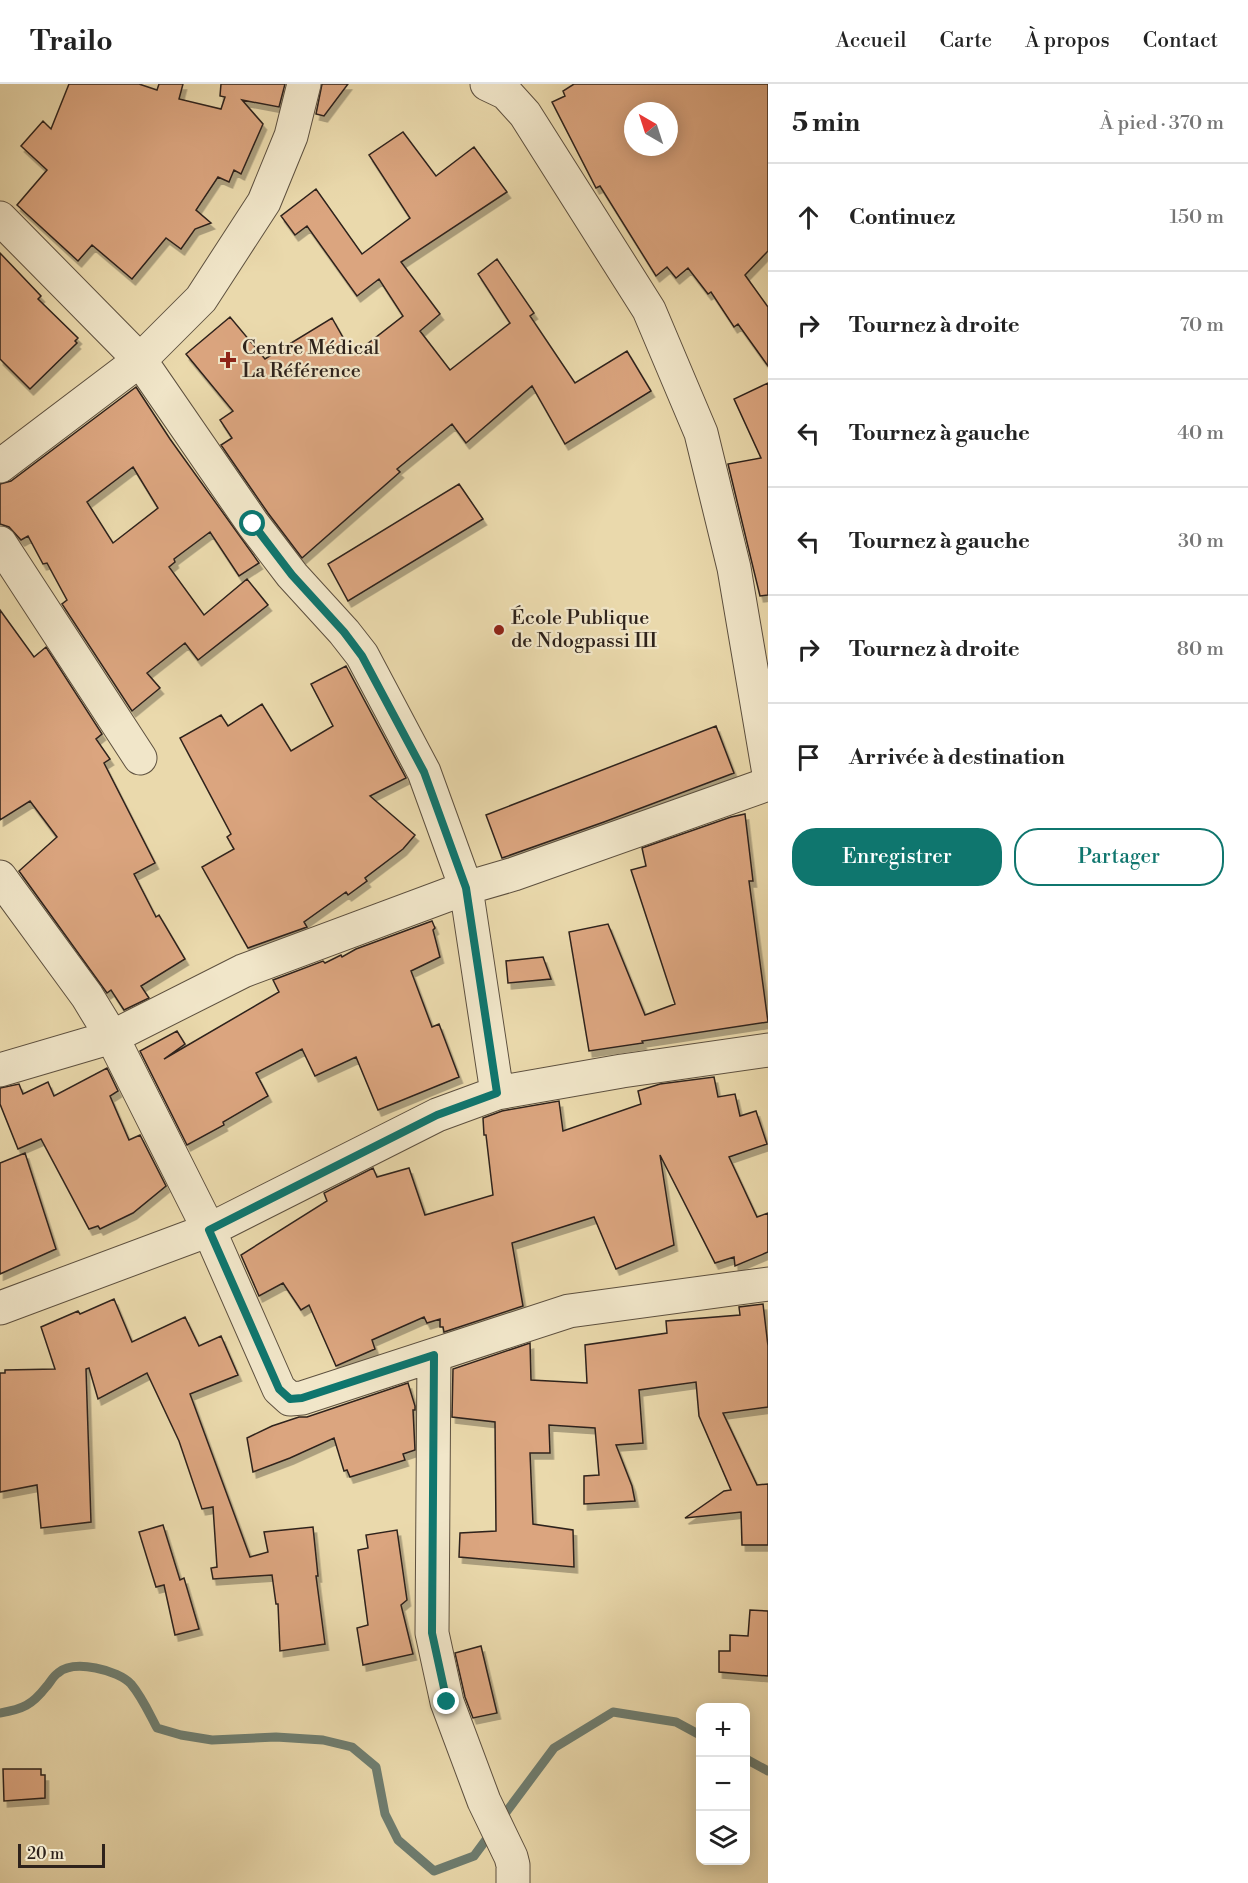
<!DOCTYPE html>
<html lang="fr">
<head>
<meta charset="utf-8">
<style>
	body { margin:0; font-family:"Libre Bodoni",serif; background:#f6f6f6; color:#222 }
	.controls { position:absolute; right:18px; bottom:18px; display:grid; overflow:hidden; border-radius:12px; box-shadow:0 3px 15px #0003 }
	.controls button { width:54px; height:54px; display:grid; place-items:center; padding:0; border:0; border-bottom:2px solid #e0e0e0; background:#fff; color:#222; font:30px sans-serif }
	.compass { position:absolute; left:624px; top:18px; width:54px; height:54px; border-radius:50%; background:#fff; box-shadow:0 3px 15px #0003; rotate:321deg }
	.scale { position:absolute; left:18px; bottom:15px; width:87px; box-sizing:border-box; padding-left:6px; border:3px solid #2e221b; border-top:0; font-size:16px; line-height:21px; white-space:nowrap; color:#2e221b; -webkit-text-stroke:4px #f1e6c9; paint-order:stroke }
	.stop { position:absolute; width:18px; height:18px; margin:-14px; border:4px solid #0f766e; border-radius:50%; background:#fff }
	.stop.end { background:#0f766e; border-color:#fff; box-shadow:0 2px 6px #0008 }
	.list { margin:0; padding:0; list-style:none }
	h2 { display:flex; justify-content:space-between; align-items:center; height:78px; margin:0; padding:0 24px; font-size:26px }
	h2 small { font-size:20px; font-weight:400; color:#767676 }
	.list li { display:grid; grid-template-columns:39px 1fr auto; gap:18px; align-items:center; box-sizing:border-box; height:108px; padding:0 24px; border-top:2px solid #e0e0e0 }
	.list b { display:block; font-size:22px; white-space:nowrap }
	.list em { font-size:20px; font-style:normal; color:#767676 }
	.actions { display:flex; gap:12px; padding:18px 24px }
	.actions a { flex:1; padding:14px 0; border:2px solid #0f766e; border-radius:24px; text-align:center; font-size:21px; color:#0f766e }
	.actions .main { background:#0f766e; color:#fff }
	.icon { flex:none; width:33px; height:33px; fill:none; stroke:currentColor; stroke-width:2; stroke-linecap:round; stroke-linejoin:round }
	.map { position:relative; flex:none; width:768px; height:1799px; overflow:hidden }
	header { display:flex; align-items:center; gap:36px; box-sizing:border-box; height:84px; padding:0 30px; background:#fff; border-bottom:2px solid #e0e0e0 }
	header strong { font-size:28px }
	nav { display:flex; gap:33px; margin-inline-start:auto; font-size:21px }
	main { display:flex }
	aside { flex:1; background:#fff }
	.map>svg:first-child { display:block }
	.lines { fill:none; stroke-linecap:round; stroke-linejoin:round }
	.stream { stroke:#6e7d70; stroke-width:9 }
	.building { fill:#dba57f; stroke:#2e221b; stroke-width:1.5; fill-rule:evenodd; filter:url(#shadow) }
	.minor-casing { stroke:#5d503f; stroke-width:35 }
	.minor { stroke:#f1e6c9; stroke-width:33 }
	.route { stroke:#0f766e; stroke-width:8 }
	.poi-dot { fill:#8f2418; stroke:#f1e6c9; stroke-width:2 }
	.labels { text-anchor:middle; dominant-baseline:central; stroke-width:4.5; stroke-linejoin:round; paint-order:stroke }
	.poi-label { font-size:20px; fill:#2e221b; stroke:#f1e6c9; text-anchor:start }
</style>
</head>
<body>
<header>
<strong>Trailo</strong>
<nav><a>Accueil</a><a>Carte</a><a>À propos</a><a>Contact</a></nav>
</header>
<main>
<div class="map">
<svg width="768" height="1799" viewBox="0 0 768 1799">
	<defs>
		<filter id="shadow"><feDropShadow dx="3.5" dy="6" stdDeviation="0" flood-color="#0004"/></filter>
	</defs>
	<rect width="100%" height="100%" fill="#ead9ac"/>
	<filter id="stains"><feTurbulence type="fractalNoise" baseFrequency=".00333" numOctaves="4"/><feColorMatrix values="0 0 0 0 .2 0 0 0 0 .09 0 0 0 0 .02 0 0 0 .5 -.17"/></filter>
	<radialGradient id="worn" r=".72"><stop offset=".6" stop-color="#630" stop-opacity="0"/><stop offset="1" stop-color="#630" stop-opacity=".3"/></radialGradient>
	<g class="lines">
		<path class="stream" d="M 0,1629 C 23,1625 32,1621 46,1603 C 50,1599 53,1592 58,1589 C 74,1575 118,1586 131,1600 C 142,1613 149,1629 157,1644 L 181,1651 L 212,1656 L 276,1653 L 323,1656 L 352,1663 L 376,1683 L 385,1730 L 398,1756 L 434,1787 L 474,1772 L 491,1749
			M 746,1675 L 768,1687
			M 501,1735 L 554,1664 L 613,1628 L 676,1638 L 700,1651"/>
	</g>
	<path class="building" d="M 69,0 L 139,0 L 157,6 L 159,0 L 183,0 L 179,15 L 221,25 L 225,13 L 220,12 L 221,0 L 285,0 L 279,23 L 242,16 L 263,40 L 241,90 L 234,86 L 229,98 L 218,93 L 196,126 L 211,139 L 195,145 L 181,165 L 166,154 L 132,195 L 92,161 L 78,177 L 17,121 L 47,86 L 21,62 L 43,37 L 51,45 Z
		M 322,0 L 348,0 L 324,32 L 316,30 Z
		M 574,0 L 768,0 L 768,167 L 745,191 L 768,223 L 768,282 L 738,240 L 734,243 L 711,208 L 708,210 L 688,184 L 676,194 L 667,183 L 656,192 L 600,102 L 596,104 L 552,18 L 565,12 L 563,7 ZM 633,27 L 669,27 L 669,63 L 633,63 Z
		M 403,48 L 436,92 L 474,63 L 507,108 L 401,178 L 440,230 L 420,247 L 450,286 L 510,239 L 478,190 L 497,175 L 534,229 L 530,232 L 575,299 L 627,267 L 651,307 L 565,360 L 532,302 L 466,359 L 452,340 L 397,385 L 400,388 L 302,474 L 268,429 L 221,361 L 232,354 L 220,336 L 233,327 L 186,270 L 230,233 L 265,275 L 332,234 L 353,271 L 403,232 L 379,195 L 357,212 L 307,142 L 295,151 L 281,132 L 316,105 L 362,170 L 410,134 L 369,71 Z
		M 0,169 L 41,212 L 38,215 L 78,254 L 75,257 L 77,259 L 30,305 L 0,275 Z
		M 768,299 L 768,511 L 760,512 L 728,380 L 761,374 L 734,315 Z
		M 136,303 L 170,355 L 259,479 L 239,492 L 210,448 L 174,475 L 175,478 L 169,483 L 204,531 L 247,495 L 268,521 L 198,576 L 185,559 L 147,589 L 160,604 L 132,627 L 62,520 L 67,516 L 47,479 L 43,480 L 28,452 L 21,456 L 9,443 L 0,440 L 0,400 L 11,397 ZM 133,383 L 158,424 L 113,459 L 87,418 Z
		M 459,400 L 483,435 L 348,517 L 328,480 Z
		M 0,526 L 34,573 L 46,563 L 102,650 L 96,655 L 110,675 L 104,679 L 155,779 L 134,790 L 156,833 L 159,831 L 185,875 L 141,902 L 149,914 L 124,926 L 111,906 L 107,909 L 19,787 L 57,753 L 30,717 L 0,736 Z
		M 346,582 L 406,694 L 370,712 L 415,751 L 403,765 L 365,794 L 367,797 L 348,811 L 346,808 L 304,838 L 307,843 L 248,864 L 202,783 L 234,765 L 227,753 L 231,750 L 180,654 L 221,631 L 228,642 L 262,620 L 291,667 L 333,642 L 311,600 Z
		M 716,642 L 734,689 L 604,738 L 502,774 L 486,731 Z
		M 745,730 L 753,797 L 749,797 L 768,938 L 642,957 L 643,959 L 589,967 L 569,848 L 608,840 L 645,931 L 675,920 L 631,786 L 646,782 L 642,764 L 731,733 Z
		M 432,837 L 435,844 L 433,846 L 440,873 L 411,887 L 432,943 L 439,940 L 459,993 L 378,1026 L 356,973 L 315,992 L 302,965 L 256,989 L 268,1012 L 223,1038 L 224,1041 L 187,1061 L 140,967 L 177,947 L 185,960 L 164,975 L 279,908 L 273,896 L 323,877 L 325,879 L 341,871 L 342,873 L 356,865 Z
		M 543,873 L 551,895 L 508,899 L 506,877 Z
		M 107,984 L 118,1007 L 110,1012 L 129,1056 L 140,1051 L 166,1102 L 133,1129 L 100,1145 L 98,1142 L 89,1145 L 41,1055 L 18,1065 L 0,1020 L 0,1004 L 19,1000 L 23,1010 L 48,998 L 54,1012 Z
		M 714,993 L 718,1013 L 735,1010 L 740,1032 L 756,1027 L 767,1060 L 729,1073 L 757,1133 L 768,1129 L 768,1168 L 735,1182 L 734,1173 L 715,1179 L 660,1071 L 674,1161 L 616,1185 L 594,1133 L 512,1159 L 523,1222 L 444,1248 L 443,1243 L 440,1243 L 440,1235 L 427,1239 L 424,1233 L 372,1256 L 375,1265 L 336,1282 L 309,1221 L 301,1226 L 283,1199 L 259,1212 L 241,1171 L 327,1117 L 324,1109 L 373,1084 L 377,1093 L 409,1084 L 425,1131 L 493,1111 L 486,1051 L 484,1051 L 483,1034 L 502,1027 L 559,1017 L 563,1047 L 641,1020 L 638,1007 L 660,1000 Z
		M 25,1069 L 56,1165 L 0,1190 L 0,1079 Z
		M 114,1215 L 132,1258 L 185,1233 L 199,1262 L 221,1252 L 238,1291 L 190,1310 L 250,1473 L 268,1468 L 264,1448 L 313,1443 L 318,1492 L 316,1492 L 325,1560 L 280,1567 L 278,1520 L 276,1520 L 272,1491 L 213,1495 L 211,1484 L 217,1483 L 213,1423 L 202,1425 L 179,1357 L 147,1289 L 98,1315 L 89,1284 L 86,1285 L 91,1438 L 41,1444 L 37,1401 L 0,1408 L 0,1289 L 5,1289 L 5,1286 L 55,1285 L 41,1243 L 78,1227 L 80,1230 Z
		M 763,1220 L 768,1262 L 768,1323 L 723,1329 L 757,1401 L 768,1400 L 768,1461 L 742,1461 L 741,1428 L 685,1434 L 724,1407 L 731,1406 L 699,1332 L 696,1298 L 639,1306 L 643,1359 L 616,1361 L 632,1402 L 635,1417 L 584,1420 L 584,1392 L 599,1391 L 595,1344 L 549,1341 L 550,1369 L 530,1369 L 533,1440 L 573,1446 L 574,1483 L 459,1473 L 460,1449 L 496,1447 L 495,1338 L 452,1333 L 453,1285 L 530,1259 L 531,1296 L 587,1299 L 585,1261 L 667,1249 L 666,1237 L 740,1231 L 739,1223 Z
		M 408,1299 L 415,1322 L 415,1326 L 413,1326 L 415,1366 L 403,1370 L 405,1376 L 350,1393 L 347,1386 L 344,1387 L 334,1354 L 290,1374 L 253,1388 L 247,1354 L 272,1342 L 299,1333 L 307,1333 Z
		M 163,1441 L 180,1496 L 184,1494 L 199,1545 L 175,1551 L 164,1501 L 156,1503 L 139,1448 Z
		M 397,1446 L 407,1516 L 401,1521 L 413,1570 L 363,1581 L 357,1544 L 368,1541 L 358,1466 L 368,1464 L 366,1451 Z
		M 750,1526 L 768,1527 L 768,1592 L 719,1588 L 719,1567 L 730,1567 L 730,1551 L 748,1552 Z
		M 481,1562 L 497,1629 L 473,1634 L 465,1613 L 455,1569 Z
		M 3,1685 L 41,1685 L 41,1691 L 45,1691 L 45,1714 L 4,1717 Z"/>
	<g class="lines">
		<g class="minor-casing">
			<path id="minor" d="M 487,0 L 506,9 L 525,30 L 649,226 L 701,349 L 734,484 L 768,684
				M 0,134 L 140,276 L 253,440 L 292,491 L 344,548 L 362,571 L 424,688 L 466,804 L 497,1009
				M 0,382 L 140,276 L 201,215 L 264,118 L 291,52 L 304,0
				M 0,459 L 140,674
				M 0,793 L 87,912 L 112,953 L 209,1146 L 279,1305 L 290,1315 L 302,1314 L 569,1227 L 768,1200
				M 0,986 L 112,953 L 243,887 L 466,804 L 514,790 L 768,700
				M 0,1224 L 209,1146 L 437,1031 L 497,1009 L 622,987 L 768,966
				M 434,1271 L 432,1549 L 447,1618 L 484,1717 L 511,1773 L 513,1781 L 513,1799"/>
		</g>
		<use href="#minor" class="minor"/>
	</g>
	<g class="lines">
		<path class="route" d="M 253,440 L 292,491 L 344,548 L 362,572 L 424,688 L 466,804 L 497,1009 L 437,1031 L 209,1146 L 279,1305 L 290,1315 L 302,1314 L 434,1271 L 432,1549 L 447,1618"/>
	</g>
	<g class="poi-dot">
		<path d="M225 267h6v6h6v6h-6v6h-6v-6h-6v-6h6z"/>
		<circle cx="499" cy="546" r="6"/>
	</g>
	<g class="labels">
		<g class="poi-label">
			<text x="242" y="264">Centre Médical<tspan x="242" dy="23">La Référence</tspan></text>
			<text x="511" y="534">École Publique<tspan x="511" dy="23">de Ndogpassi III</tspan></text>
		</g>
	</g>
	<rect width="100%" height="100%" filter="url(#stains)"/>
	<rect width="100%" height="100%" fill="url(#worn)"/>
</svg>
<div class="controls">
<button>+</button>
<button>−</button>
<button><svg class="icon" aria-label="layers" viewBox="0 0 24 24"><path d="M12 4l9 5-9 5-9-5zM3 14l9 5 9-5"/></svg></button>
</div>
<svg class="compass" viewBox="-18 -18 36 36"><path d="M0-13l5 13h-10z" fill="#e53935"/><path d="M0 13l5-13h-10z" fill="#767676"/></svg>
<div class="scale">20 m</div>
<div class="stop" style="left:253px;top:440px"></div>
<div class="stop end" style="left:447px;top:1618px"></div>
</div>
<aside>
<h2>5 min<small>À pied · 370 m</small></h2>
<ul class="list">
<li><svg class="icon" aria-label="ahead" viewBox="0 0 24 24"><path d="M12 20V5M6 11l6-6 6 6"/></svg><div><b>Continuez</b></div><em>150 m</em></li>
<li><svg class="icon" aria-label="right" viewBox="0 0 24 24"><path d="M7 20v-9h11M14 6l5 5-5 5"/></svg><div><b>Tournez à droite</b></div><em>70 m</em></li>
<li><svg class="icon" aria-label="left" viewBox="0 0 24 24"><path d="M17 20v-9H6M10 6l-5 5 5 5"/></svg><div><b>Tournez à gauche</b></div><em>40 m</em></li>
<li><svg class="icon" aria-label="left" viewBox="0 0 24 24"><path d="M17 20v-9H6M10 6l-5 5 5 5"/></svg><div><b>Tournez à gauche</b></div><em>30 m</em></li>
<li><svg class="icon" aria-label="right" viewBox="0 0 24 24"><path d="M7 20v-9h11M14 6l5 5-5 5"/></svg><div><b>Tournez à droite</b></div><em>80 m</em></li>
<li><svg class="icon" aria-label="arrive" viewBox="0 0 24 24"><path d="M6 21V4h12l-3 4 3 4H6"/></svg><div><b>Arrivée à destination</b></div></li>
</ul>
<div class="actions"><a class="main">Enregistrer</a><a>Partager</a></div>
</aside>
</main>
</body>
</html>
